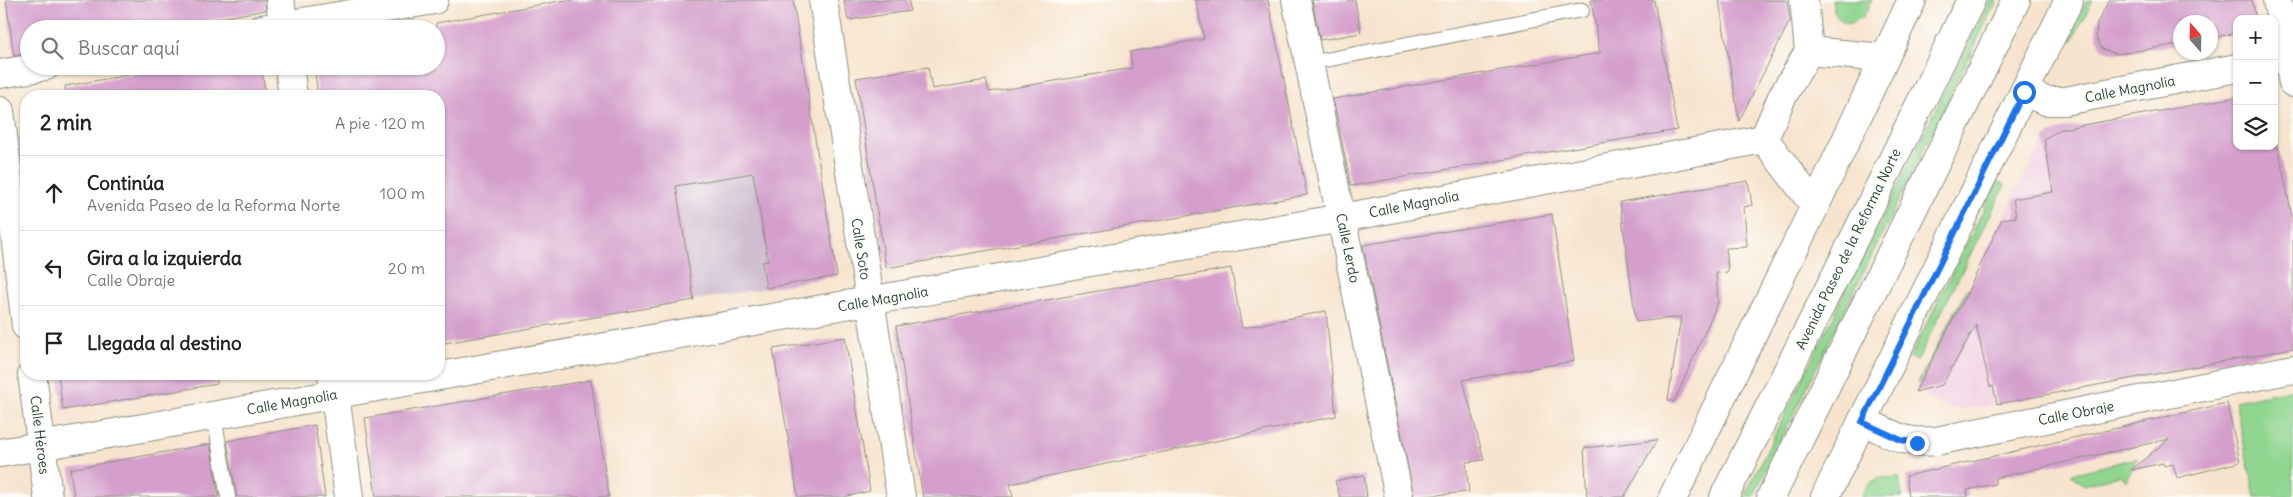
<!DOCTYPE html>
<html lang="es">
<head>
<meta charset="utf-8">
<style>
	body { margin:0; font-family:Delius,sans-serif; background:#f6f6f6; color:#222 }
	.controls { position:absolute; right:15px; top:15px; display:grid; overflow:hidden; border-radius:10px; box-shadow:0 1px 4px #0004 }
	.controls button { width:45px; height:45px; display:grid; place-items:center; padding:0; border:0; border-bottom:1px solid #e0e0e0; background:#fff; color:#222; font:25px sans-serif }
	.compass { position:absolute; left:2173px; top:15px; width:45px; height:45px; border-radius:50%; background:#fff; box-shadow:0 1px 4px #0004; rotate:340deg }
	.stop { position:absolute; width:15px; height:15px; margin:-11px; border:4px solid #1a73e8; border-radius:50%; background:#fff }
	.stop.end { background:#1a73e8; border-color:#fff; box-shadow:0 1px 5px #0008 }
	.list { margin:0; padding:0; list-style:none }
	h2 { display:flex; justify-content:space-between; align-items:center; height:65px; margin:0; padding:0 20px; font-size:21px }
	h2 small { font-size:16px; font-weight:400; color:#767676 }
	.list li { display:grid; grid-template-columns:32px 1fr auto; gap:15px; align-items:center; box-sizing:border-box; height:75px; padding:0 20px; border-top:1px solid #e0e0e0 }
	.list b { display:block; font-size:19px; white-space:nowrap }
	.list p { margin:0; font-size:16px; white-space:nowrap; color:#767676 }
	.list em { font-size:16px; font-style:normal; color:#767676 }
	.icon { flex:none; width:28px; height:28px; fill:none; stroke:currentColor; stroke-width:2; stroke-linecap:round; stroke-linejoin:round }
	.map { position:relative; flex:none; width:2293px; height:497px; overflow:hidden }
	.search { position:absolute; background:#fff; box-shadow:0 1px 4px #0004; left:20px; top:20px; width:425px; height:55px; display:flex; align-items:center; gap:12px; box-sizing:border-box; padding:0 18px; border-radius:28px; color:#767676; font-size:19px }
	.panel { position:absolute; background:#fff; box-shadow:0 1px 4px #0004; left:20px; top:90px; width:425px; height:290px; border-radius:20px }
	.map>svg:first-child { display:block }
	.built { fill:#f2cfe2 }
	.industrial { fill:#cfbdd0 }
	.green { fill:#90d690; stroke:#588a62 }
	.building { fill:#d49fcc }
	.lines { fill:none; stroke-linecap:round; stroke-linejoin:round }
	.lane-casing { stroke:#8b9081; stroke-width:16 }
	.street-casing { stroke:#8b9081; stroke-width:30 }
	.secondary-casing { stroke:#8b9081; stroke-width:30 }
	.lane { stroke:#fff; stroke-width:14 }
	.street { stroke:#fff; stroke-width:28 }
	.secondary { stroke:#fff; stroke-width:28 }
	.route { stroke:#1a73e8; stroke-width:6 }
	.labels { text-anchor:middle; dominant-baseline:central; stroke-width:4; stroke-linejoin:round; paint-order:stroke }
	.street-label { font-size:14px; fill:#1f3d34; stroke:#fdfcf7 }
</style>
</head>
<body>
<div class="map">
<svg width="2293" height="497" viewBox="0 0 2293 497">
	<rect width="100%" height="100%" fill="#fdfcf7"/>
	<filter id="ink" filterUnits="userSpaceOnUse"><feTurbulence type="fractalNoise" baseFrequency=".02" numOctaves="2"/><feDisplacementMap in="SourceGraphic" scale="10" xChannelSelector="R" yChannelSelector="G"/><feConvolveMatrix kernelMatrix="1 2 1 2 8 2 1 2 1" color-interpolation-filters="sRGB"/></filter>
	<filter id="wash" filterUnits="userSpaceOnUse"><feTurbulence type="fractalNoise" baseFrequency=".0096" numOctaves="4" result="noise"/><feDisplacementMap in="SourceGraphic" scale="20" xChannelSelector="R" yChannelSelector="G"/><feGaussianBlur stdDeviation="1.12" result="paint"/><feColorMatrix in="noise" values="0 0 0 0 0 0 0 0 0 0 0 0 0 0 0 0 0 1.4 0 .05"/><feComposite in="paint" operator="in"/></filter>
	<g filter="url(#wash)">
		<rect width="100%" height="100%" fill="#f7e4ce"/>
		<path class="built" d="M 2061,129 L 2075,206 L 2002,219 L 2044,139 Z
			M 1969,289 L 1993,405 L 1965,409 L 1953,409 L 1931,400 L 1923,392 L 1920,383 Z"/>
		<path class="industrial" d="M 760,172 L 757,198 L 769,261 L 762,262 L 766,288 L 694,300 L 676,186 Z"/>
		<path class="green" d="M 1832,0 L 1872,0 L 1863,17 L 1850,24 C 1837,21 1834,13 1832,0 Z
			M 1990,0 L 1997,0 L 1753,497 L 1744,497 Z
			M 2087,0 L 2093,0 L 2072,41 L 2067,39 Z
			M 1998,181 L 2005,185 L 1917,361 L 1910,357 Z
			M 1967,289 L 1969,289 L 1920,383 L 1918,382 Z
			M 2293,389 L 2293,497 L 2255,497 L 2235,401 Z
			M 2137,458 L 2126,481 L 2120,475 L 2084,485 L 2071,474 Z
			M 1899,477 L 1902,497 L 1861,497 C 1871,476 1878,478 1899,477 Z"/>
		<g id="blocks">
			<path class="building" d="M 6,0 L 265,0 L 266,10 L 157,29 L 29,29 L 29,53 L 14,56 Z
				M 566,0 L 793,0 L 837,276 L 766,288 L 762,262 L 768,261 L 753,173 L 676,186 L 694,300 L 439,344 L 439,96 L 318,96 L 314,66 L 436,66 L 436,23 Z
				M 844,0 L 909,0 L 910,11 L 848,20 Z
				M 1196,0 L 1268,0 L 1307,195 L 886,268 L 856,78 L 928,67 L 932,89 L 986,80 L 989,92 L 1132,68 L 1130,52 L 1204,39 Z
				M 1312,0 L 1355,0 L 1361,33 L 1320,40 Z
				M 1591,0 L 1654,0 L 1677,130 L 1351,186 L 1333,99 L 1600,53 Z
				M 1719,0 L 1787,0 L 1790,21 L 1739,121 Z
				M 2109,0 L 2252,0 L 2256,19 L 2237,19 L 2237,33 L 2210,38 L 2210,22 L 2180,22 L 2180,44 L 2117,54 L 2102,49 L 2096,37 L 2097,23 Z
				M 181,66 L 261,66 L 266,96 L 66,96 L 65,86 Z
				M 2237,97 L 2237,146 L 2278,146 L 2293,222 L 2293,348 L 1997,404 L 1993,386 L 1990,387 L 1976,325 L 1942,385 L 1915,392 L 1969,289 L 2002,219 L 2016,217 L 2013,199 L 2053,192 L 2044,139 L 2061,129 Z
				M 1748,181 L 1752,205 L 1744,207 L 1747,247 L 1726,248 L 1728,272 L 1716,273 L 1718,302 L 1674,402 L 1668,400 L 1681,317 L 1636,322 L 1620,202 Z
				M 1552,214 L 1574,361 L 1463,380 L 1484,460 L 1466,462 L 1469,492 L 1414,497 L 1363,245 Z
				M 1231,268 L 1242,328 L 1326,311 L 1336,416 L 1010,484 L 1013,497 L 923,497 L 896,326 Z
				M 845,337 L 870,491 L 844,497 L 798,497 L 773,349 Z
				M 58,374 L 217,374 L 217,384 L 63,410 Z
				M 591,380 L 609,497 L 376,497 L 365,418 Z
				M 2227,403 L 2240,462 L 2177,478 L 2173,464 L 2164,466 L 2163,463 L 2131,470 L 2169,439 L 1995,478 L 1995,484 L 1967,490 L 1968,497 L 1909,497 L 1906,476 Z
				M 315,425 L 325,497 L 237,497 L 227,441 Z
				M 1657,440 L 1624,497 L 1587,497 L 1584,448 Z
				M 210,444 L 219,497 L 74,497 L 70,469 Z
				M 1364,475 L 1367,497 L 1340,497 L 1335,481 Z"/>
		</g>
	</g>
	<g filter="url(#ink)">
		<use href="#blocks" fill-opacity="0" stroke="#8b9081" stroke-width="1"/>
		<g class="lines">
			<g class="lane-casing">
				<path id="lane" d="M 1310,63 L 1582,10
					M 214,416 L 228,497"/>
			</g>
			<g class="street-casing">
				<path id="street" d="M 280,0 L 284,29
					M 823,0 L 901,497
					M 1804,0 L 1809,51
					M 2277,0 L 2293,83
					M 261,29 L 434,0
					M 1809,51 L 1885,58
					M 289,66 L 293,96
					M 0,74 L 46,66
					M 2024,92 L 2046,101 L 2065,101 L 2237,68
					M 0,111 L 26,326
					M 1764,139 L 1782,97 L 1809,51
					M 1764,139 L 1815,206
					M 32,374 L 48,497
					M 332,374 L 349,497
					M 1862,421 C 1894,434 1900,444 1936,441 L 2293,369
					M 0,453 L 1342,218 L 1764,139"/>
			</g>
			<g class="secondary-casing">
				<path id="secondary" d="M 1296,0 L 1399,497
					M 1673,497 L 1815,206 L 1912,0
					M 1724,497 L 1848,251 L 1971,0
					M 1771,497 L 2016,0
					M 1825,497 L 2069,0"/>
			</g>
			<use href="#lane" class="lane"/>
			<use href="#street" class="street"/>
			<use href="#secondary" class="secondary"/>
		</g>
	</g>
	<g class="lines" filter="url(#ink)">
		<path class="route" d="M 1917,443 L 1901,440 L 1862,422 L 2024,92"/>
	</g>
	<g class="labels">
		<g class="street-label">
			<text transform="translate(2130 89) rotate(-11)">Calle Magnolia</text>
			<text transform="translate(1414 204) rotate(-11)">Calle Magnolia</text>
			<text transform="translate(1348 248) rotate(78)">Calle Lerdo</text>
			<text transform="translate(861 249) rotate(81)">Calle Soto</text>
			<text transform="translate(1848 249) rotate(-64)">Avenida Paseo de la Reforma Norte</text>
			<text transform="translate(883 299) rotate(-10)">Calle Magnolia</text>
			<text transform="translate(292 402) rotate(-10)">Calle Magnolia</text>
			<text transform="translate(2076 413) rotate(-11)">Calle Obraje</text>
			<text transform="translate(40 435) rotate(83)">Calle Héroes</text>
		</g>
	</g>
</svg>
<div class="controls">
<button>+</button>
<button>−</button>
<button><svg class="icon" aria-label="layers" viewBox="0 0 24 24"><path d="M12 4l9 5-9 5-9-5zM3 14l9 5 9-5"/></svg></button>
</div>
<svg class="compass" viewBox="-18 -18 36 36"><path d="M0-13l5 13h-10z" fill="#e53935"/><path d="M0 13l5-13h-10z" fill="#767676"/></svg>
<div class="stop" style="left:2024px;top:92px"></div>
<div class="stop end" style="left:1917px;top:443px"></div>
<div class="search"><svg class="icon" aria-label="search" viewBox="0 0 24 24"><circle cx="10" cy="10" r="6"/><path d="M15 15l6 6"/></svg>Buscar aquí</div>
<section class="panel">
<h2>2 min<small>A pie · 120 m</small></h2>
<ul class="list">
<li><svg class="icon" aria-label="ahead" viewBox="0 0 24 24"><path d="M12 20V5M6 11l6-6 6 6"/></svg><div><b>Continúa</b><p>Avenida Paseo de la Reforma Norte</p></div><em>100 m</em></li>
<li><svg class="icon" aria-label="left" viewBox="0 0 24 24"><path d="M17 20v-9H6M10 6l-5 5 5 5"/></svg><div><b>Gira a la izquierda</b><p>Calle Obraje</p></div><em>20 m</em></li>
<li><svg class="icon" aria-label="arrive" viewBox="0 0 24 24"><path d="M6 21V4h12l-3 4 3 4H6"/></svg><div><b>Llegada al destino</b></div></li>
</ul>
</section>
</div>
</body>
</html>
